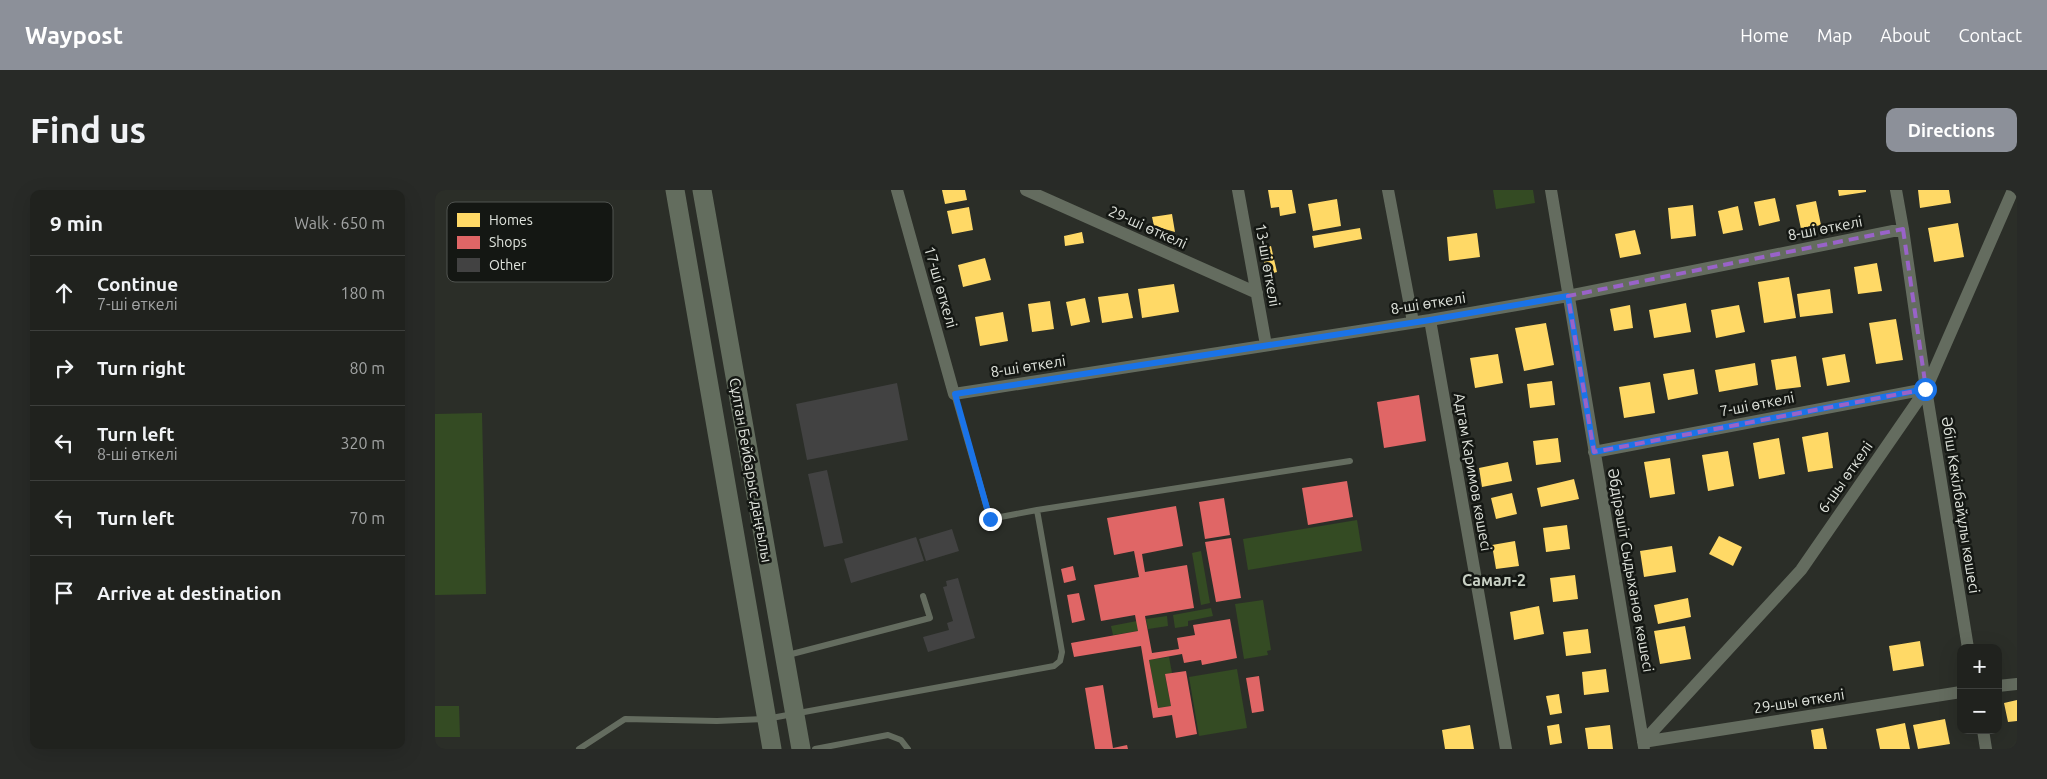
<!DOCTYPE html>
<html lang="en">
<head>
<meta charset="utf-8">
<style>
	body { margin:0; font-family:Ubuntu,sans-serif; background:#282a27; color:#f1f3f6 }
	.controls { position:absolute; right:15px; bottom:15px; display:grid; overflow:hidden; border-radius:10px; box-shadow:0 5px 20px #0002 }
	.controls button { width:45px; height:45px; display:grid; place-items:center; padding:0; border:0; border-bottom:1px solid #3d3f3c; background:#20221e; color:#f1f3f6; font:25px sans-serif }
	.stop { position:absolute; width:15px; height:15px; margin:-11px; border:4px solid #1a73e8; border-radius:50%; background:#fff }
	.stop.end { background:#1a73e8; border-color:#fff; box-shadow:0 1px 5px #0008 }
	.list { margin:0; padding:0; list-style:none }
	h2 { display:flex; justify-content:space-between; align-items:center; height:65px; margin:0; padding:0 20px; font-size:21px }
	h2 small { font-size:16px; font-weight:400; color:#a2a4a4 }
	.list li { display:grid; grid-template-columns:32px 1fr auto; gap:15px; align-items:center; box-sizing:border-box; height:75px; padding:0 20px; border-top:1px solid #3d3f3c }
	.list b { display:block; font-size:19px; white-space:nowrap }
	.list p { margin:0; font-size:16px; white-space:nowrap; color:#a2a4a4 }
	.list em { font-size:16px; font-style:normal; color:#a2a4a4 }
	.icon { flex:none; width:28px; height:28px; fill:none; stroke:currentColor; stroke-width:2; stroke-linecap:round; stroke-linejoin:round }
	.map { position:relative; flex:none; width:1582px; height:559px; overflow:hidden; border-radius:10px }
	header { display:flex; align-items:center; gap:30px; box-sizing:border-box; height:70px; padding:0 25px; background:#8c9099; color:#fff }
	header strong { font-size:24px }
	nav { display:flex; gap:28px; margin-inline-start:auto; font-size:18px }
	.intro { display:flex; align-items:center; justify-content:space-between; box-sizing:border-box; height:120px; padding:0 30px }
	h1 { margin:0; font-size:35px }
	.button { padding:12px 22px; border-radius:10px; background:#8c9099; color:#fff; font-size:18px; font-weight:700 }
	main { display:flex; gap:30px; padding:0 30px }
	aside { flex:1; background:#20221e; border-radius:10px; box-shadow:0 5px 20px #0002 }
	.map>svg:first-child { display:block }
	.green { fill:#344b23 }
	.homes { fill:#ffd966 }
	.shops { fill:#e06666 }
	.building { fill:#424242 }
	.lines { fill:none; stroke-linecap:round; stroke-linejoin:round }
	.service { stroke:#646c5f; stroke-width:6 }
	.minor { stroke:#646c5f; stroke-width:12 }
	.primary { stroke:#636d5e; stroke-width:19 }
	.route { stroke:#1a73e8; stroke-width:6 }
	.marked { fill:none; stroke:#9963c8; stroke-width:4; stroke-dasharray:10 6; stroke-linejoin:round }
	.labels { text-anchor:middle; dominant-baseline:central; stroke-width:5; stroke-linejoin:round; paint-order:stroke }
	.street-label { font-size:15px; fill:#e0e4dd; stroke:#141713 }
	.neighbourhood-label { font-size:16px; font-weight:bold; fill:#c8d0c4; stroke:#141713 }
	.key { fill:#141713; stroke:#515450; stroke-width:1 }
	.key-label { font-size:14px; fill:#e0e4dd }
</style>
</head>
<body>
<header>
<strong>Waypost</strong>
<nav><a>Home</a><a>Map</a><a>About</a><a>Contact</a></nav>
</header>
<div class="intro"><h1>Find us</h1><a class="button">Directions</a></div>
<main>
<aside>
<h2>9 min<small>Walk · 650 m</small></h2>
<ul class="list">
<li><svg class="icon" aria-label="ahead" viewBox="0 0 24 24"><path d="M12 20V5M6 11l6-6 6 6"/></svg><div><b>Continue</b><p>7-ші өткелі</p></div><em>180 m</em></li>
<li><svg class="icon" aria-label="right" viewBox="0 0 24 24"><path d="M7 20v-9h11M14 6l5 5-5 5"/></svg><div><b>Turn right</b></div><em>80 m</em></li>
<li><svg class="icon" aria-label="left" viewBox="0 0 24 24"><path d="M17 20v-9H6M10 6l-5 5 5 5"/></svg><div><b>Turn left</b><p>8-ші өткелі</p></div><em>320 m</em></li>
<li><svg class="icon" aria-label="left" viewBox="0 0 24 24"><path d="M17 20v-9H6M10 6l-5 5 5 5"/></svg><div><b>Turn left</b></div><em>70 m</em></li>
<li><svg class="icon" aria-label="arrive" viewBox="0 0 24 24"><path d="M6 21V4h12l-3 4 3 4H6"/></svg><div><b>Arrive at destination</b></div></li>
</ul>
</aside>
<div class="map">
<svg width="1582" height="559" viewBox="0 0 1582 559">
	<rect width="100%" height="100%" fill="#2b2e28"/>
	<path class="green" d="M 1058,0 L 1098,0 L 1100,13 L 1061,19 Z
		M 47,223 L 51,404 L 0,405 L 0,224 Z
		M 922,330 L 927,361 L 813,380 L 808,349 Z
		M 766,361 L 775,413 L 766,415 L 757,363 Z
		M 828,410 L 836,460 L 832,461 L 833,465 L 809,469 L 800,414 Z
		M 776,418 L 778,426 L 753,431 L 753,436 L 740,438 L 738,425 Z
		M 732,426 L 733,436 L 713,439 L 711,429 Z
		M 702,431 L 703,441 L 678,445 L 676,436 Z
		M 734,467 L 737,483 L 730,485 L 736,516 L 723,518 L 714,470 Z
		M 802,479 L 812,538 L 764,546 L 754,487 Z
		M 0,516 L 24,516 L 25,547 L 0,547 Z"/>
	<path class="homes" d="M 507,0 L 530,0 L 532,10 L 510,14 Z
		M 833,0 L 857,0 L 861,23 L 845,26 L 844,17 L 836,18 Z
		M 1403,0 L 1431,0 L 1431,2 L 1404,6 Z
		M 1483,0 L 1514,0 L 1516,13 L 1485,18 Z
		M 1340,8 L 1345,31 L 1324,36 L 1319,12 Z
		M 902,9 L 906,36 L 878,41 L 873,14 Z
		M 1381,11 L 1386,35 L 1366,39 L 1361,15 Z
		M 1258,15 L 1261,46 L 1236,49 L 1233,18 Z
		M 1303,16 L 1308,40 L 1288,44 L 1283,21 Z
		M 534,17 L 538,40 L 517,44 L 512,21 Z
		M 737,24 L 740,42 L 719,36 L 717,27 Z
		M 1523,33 L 1529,67 L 1499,72 L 1493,38 Z
		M 925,38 L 927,49 L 879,58 L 877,46 Z
		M 1200,40 L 1206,64 L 1185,68 L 1180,44 Z
		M 647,42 L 649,53 L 630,56 L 629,46 Z
		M 1042,43 L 1045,67 L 1014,71 L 1012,47 Z
		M 836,56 L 842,82 L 832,85 L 826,59 Z
		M 550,68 L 556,90 L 528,97 L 523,75 Z
		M 1442,73 L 1447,101 L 1423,104 L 1419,77 Z
		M 1354,87 L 1361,128 L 1329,133 L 1323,92 Z
		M 739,94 L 744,122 L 707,128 L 703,99 Z
		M 1395,99 L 1398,123 L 1365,127 L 1362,104 Z
		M 693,103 L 698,128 L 667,133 L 663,107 Z
		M 650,108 L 655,132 L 636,136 L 631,112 Z
		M 615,111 L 619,139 L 597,142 L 593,114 Z
		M 1251,113 L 1256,142 L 1219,148 L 1214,120 Z
		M 1195,115 L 1198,138 L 1179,141 L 1175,119 Z
		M 1304,115 L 1310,142 L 1281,148 L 1276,120 Z
		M 568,122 L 573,151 L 545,156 L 540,127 Z
		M 1461,129 L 1468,170 L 1441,174 L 1434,133 Z
		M 1111,133 L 1119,175 L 1089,181 L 1080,138 Z
		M 1063,164 L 1068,193 L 1040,198 L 1035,168 Z
		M 1410,164 L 1415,192 L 1392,196 L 1387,168 Z
		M 1361,166 L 1366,197 L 1341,200 L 1336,170 Z
		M 1320,173 L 1323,195 L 1284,202 L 1280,180 Z
		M 1259,179 L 1263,204 L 1233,210 L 1228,184 Z
		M 1117,191 L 1120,215 L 1095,218 L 1092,194 Z
		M 1215,192 L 1220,223 L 1189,228 L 1184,197 Z
		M 1393,242 L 1398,278 L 1373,282 L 1367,247 Z
		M 1123,248 L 1126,272 L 1101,275 L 1098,251 Z
		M 1344,248 L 1350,284 L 1324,289 L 1318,253 Z
		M 1293,261 L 1299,296 L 1273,301 L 1267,265 Z
		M 1235,268 L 1240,304 L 1215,308 L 1209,272 Z
		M 1073,272 L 1077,291 L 1047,297 L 1044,278 Z
		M 1139,289 L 1144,309 L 1106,317 L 1102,298 Z
		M 1077,303 L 1082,324 L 1061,329 L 1056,308 Z
		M 1132,335 L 1135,359 L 1111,362 L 1108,338 Z
		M 1284,346 L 1307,357 L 1298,376 L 1274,364 Z
		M 1080,351 L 1084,376 L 1061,379 L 1057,355 Z
		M 1237,356 L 1241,382 L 1209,387 L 1205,361 Z
		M 1140,385 L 1143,409 L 1118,412 L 1115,388 Z
		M 1253,408 L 1256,427 L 1223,434 L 1219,415 Z
		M 1104,416 L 1109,444 L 1079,450 L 1075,422 Z
		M 1250,436 L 1256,469 L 1225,474 L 1219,441 Z
		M 1153,439 L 1156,463 L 1131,466 L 1128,442 Z
		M 1485,451 L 1489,476 L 1458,481 L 1454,456 Z
		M 1171,479 L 1174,502 L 1149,505 L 1147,482 Z
		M 1124,504 L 1127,523 L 1115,525 L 1111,506 Z
		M 1582,510 L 1582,531 L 1573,532 L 1569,513 Z
		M 1510,529 L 1515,554 L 1483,559 L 1478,535 Z
		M 1470,533 L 1475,559 L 1445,559 L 1441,539 Z
		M 1124,534 L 1127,553 L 1115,555 L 1112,536 Z
		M 1035,535 L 1039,559 L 1010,559 L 1007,540 Z
		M 1175,535 L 1178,559 L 1153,559 L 1150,538 Z
		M 1388,538 L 1392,559 L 1379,559 L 1376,540 Z"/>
	<path class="shops" d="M 984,205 L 991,251 L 949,258 L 942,212 Z
		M 912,291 L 918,327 L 873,335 L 867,298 Z
		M 789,308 L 795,345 L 770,349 L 764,312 Z
		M 741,316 L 748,356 L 707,364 L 710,382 L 752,375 L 759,418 L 710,426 L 717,463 L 744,459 L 742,448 L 760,445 L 758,435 L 795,429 L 802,468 L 767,475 L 766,470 L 749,473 L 747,464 L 714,470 L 723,518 L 736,516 L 730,484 L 751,481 L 762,544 L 741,548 L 737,525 L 718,528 L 706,456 L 639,467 L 636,453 L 703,441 L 700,425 L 666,431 L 659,395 L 704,387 L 699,361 L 679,365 L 672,328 Z
		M 796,348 L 806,408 L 781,412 L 770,352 Z
		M 638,376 L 641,390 L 629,393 L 626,379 Z
		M 644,403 L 650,430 L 637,433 L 632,405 Z
		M 824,486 L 829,521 L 817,523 L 811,488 Z
		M 668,495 L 678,558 L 692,555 L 693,559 L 660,559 L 650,498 Z"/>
	<path class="building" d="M 462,193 L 473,250 L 372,270 L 361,214 Z
		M 392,280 L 408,353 L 389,357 L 373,284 Z
		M 517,339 L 524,361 L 491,371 L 484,349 Z
		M 481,347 L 489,371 L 416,393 L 409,369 Z
		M 523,388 L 540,448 L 493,462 L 488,447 L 514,440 L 512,433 L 518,431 L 508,397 L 512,396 L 511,391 Z"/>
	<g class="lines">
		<path class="service" d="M 602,320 L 915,271
			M 353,465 L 495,428 L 488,406
			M 144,559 L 190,529 L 282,531 L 331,529 L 619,476 L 625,471 L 627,462 L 602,320 L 555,329 L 519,204
			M 380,559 L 453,545 L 466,550 L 473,559"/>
		<path class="minor" d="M 462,0 L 519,204 L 995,130 L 1133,106 L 1468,39
			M 591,0 L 822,103
			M 803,0 L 831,155
			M 953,0 L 978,132
			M 1116,0 L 1209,557
			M 1461,0 L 1468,39 L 1491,199 L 1533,458
			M 995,130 L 1071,559
			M 1159,262 L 1491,199
			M 1563,496 L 1582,494
			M 1548,540 L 1551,559
			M 1208,552 L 1366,380 L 1491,199 L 1578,0
			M 1208,552 L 1526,502"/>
		<path class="primary" d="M 240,0 L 337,559
			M 267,0 L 366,559"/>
	</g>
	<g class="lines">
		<path class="route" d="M 555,329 L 520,204 L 995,130 L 1133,106 L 1159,262 L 1490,199"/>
	</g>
	<path class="marked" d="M 1468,39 L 1491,199 L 1159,262 L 1133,106 Z"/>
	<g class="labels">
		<g class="street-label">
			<text transform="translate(713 37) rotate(24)">29-ші өткелі</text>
			<text transform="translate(1390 38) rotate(-11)">8-ші өткелі</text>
			<text transform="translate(833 75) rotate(80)">13-ші өткелі</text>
			<text transform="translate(506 97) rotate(74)">17-ші өткелі</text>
			<text transform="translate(993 113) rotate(-9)">8-ші өткелі</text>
			<text transform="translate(593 176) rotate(-9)">8-ші өткелі</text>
			<text transform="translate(1322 214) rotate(-11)">7-ші өткелі</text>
			<text transform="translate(316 280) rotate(80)">Сұлтан Бейбарыс даңғылы</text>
			<text transform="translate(1038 282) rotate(80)">Адгам Каримов көшесі</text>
			<text transform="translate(1410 287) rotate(-55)">6-шы өткелі</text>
			<text transform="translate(1526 315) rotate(81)">Әбіш Кекілбайұлы көшесі</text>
			<text transform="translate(1196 380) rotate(80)">Әбдірәшіт Сыдыханов көшесі</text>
			<text transform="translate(1364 511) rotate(-9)">29-шы өткелі</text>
		</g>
		<g class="neighbourhood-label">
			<text x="1059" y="390">Самал-2</text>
		</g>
	</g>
	<rect x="12" y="12" width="166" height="80" rx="8" class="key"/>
	<rect x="22" y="23" width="23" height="14" fill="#ffd966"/>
	<rect x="22" y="46" width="23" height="13" fill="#e06666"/>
	<rect x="22" y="68" width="23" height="14" fill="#424242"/>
	<g class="key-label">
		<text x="54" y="35">Homes</text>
		<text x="54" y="57">Shops</text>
		<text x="54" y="80">Other</text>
	</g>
</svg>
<div class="controls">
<button>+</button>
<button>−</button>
</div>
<div class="stop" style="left:1490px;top:199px"></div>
<div class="stop end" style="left:555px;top:329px"></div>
</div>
</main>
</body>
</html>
